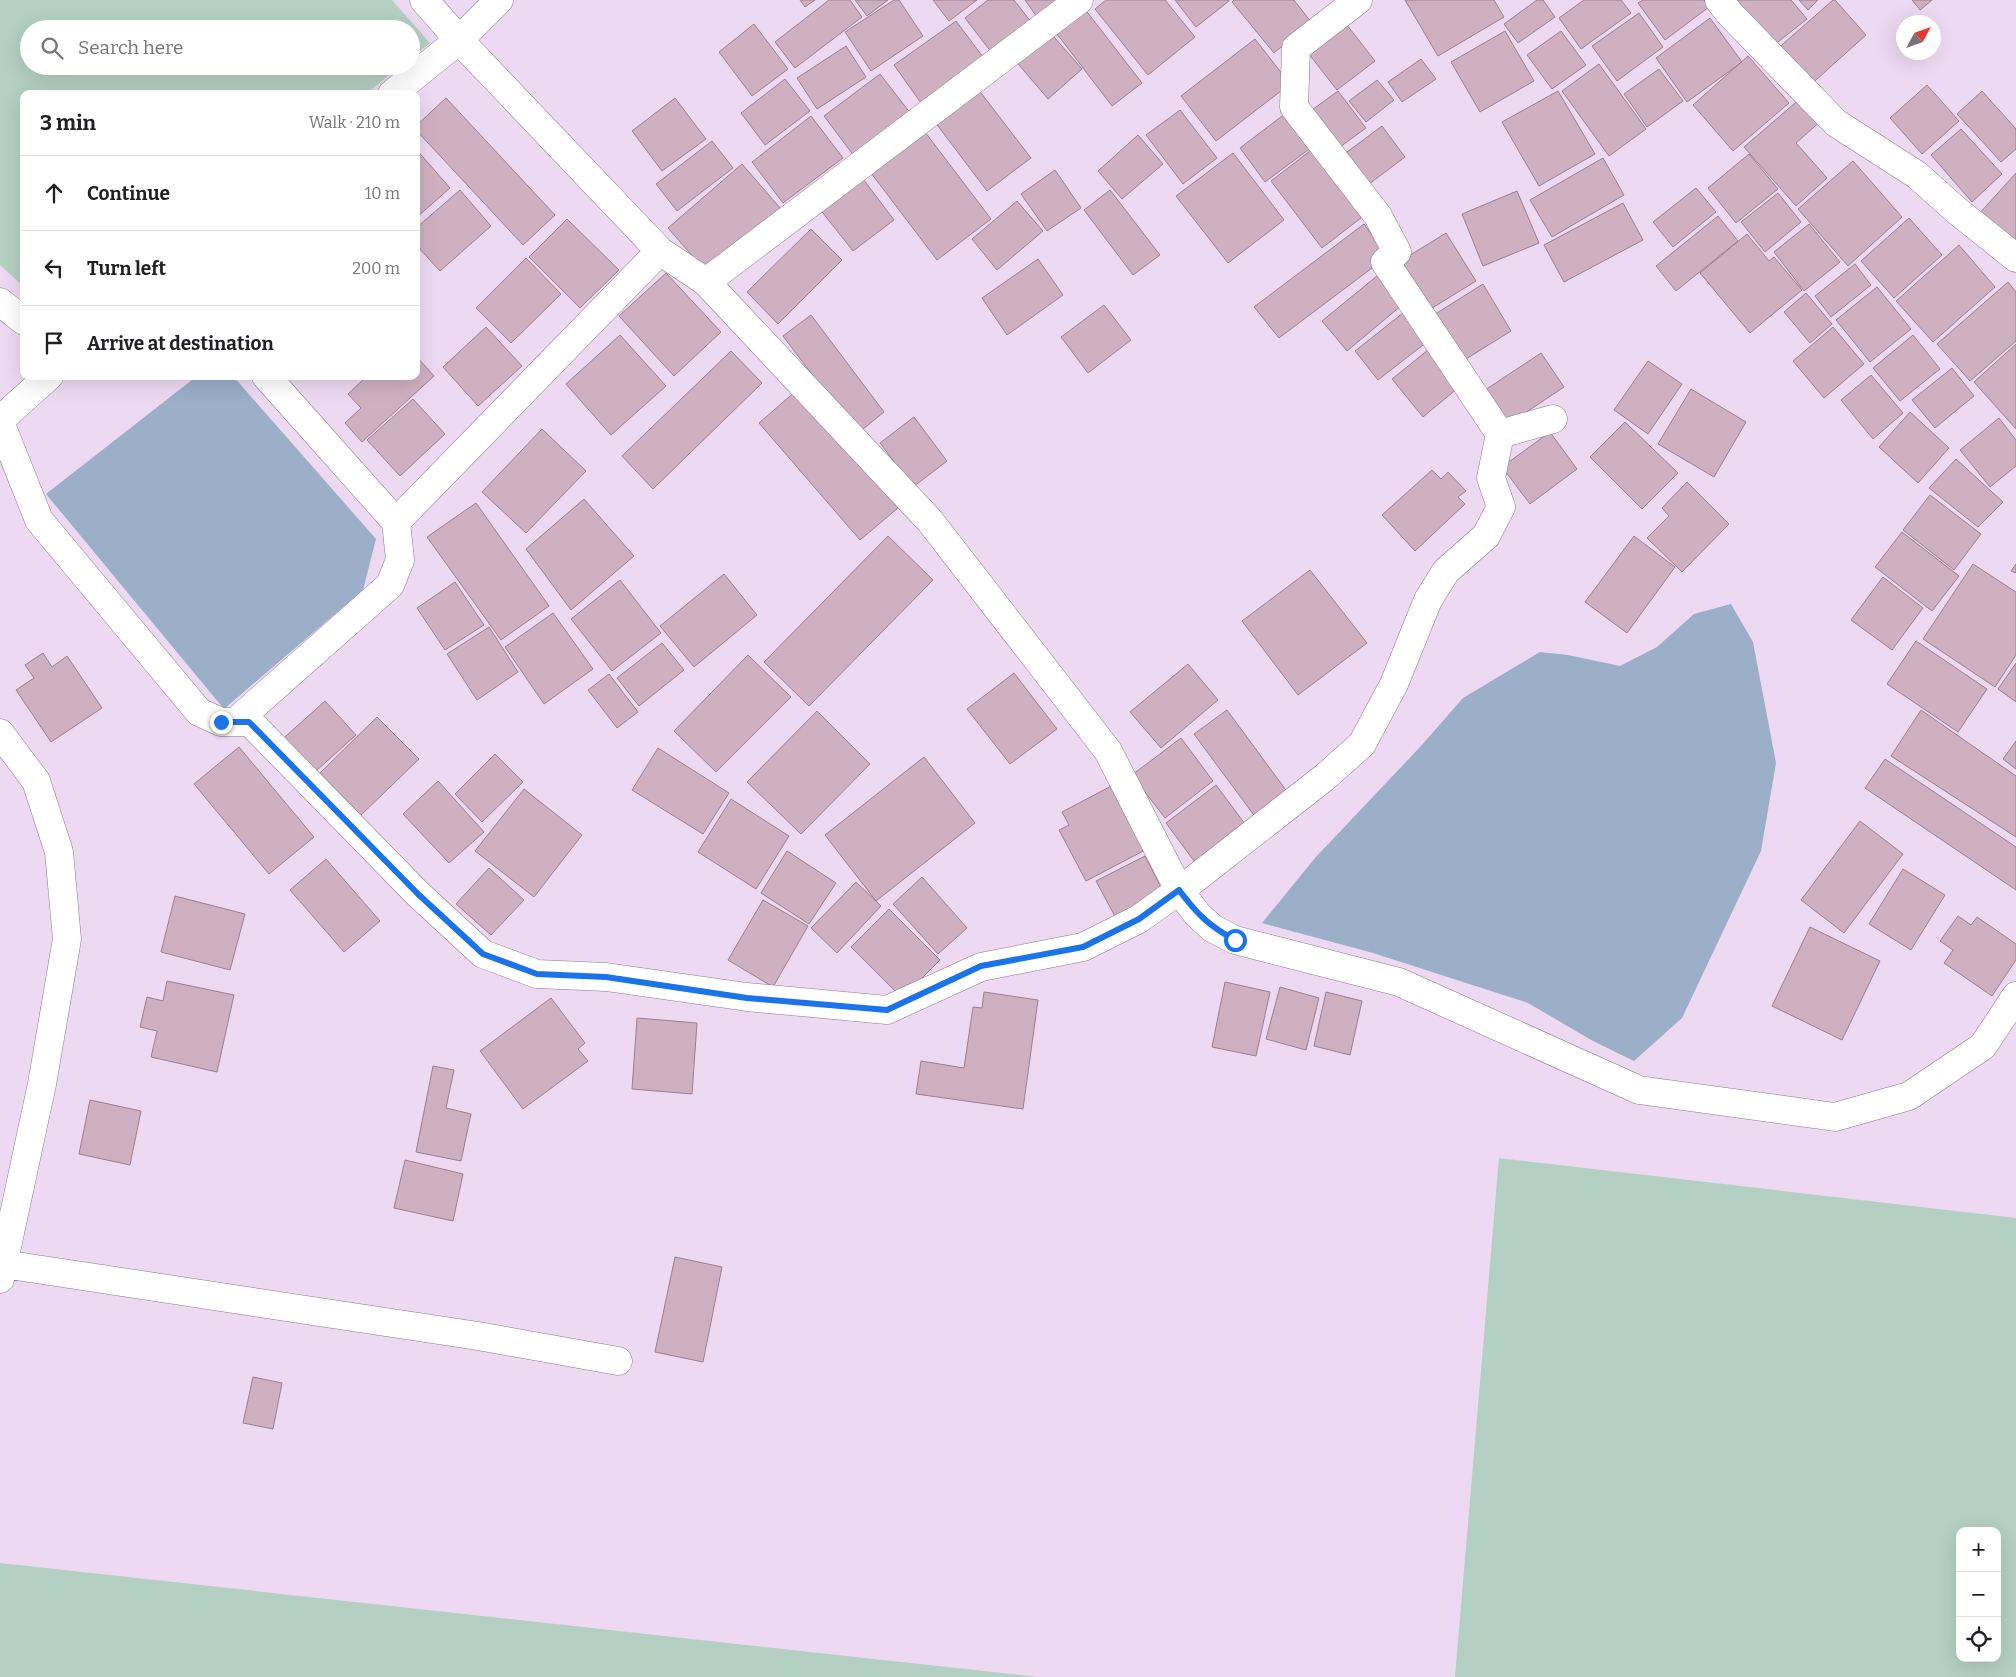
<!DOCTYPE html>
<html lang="en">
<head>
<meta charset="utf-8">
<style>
	body { margin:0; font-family:Bitter,serif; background:#f2f2f2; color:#202124 }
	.controls { position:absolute; right:15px; bottom:15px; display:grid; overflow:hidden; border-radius:10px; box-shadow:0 5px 20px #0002 }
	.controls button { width:45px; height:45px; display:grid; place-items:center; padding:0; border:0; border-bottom:1px solid #e0e0e0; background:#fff; color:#202124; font:25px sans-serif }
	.compass { position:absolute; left:1896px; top:15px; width:45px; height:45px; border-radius:50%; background:#fff; box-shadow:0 5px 20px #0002; rotate:50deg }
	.stop { position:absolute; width:15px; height:15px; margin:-11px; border:4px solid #1a73e8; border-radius:50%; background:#fff }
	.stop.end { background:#1a73e8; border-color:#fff; box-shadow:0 1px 5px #0008 }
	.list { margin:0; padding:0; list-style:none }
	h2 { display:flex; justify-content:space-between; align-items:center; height:65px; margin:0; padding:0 20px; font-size:21px }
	h2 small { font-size:16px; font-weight:400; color:#757577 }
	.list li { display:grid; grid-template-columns:32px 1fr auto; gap:15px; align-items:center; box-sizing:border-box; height:75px; padding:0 20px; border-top:1px solid #e0e0e0 }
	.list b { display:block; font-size:19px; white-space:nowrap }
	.list em { font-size:16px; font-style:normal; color:#757577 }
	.icon { flex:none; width:28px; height:28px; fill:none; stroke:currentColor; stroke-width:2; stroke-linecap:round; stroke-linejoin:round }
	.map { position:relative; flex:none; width:2016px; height:1677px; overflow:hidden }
	.search { position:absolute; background:#fff; box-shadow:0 5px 20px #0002; left:20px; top:20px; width:400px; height:55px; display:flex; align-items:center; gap:12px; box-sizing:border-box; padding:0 18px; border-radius:28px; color:#757577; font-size:19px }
	.panel { position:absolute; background:#fff; box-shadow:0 5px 20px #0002; left:20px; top:90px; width:400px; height:290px; border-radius:10px }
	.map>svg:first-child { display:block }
	.green { fill:#b4d0c2; fill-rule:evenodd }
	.water { fill:#9bafc9 }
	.building { fill:#cfb0c0; stroke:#9c7f8e }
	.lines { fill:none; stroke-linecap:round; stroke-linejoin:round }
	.minor-casing { stroke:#8b788f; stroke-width:29 }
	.minor { stroke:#fff; stroke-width:28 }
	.route { stroke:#1a73e8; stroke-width:6 }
</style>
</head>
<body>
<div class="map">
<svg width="2016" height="1677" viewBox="0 0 2016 1677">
	<rect width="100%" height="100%" fill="#eed9f2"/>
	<path class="green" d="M 0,0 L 392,0 L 430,43 L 411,58 L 411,29 L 29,29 L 29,66 L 400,66 L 366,94 L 24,94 L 24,287 L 0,265 Z
		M 1499,1158 L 2016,1218 L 2016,1677 L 1455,1677 ZM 1960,1531 L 1997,1531 L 1997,1658 L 1960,1658 Z
		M 0,1563 L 1038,1677 L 0,1677 Z"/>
	<path class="water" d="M 197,376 L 233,376 L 376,539 L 363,590 L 224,709 L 46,494 Z
		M 1731,604 L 1753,642 L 1776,763 L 1761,851 L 1682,1018 L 1634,1061 L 1593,1041 L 1528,1003 L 1373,953 L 1262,923 L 1315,858 L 1421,746 L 1463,698 L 1540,652 L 1568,655 L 1620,666 L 1657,647 L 1694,614 Z"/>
	<path class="building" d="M 800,0 L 815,0 L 805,7 Z
		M 829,0 L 850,0 L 862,17 L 795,68 L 775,42 Z
		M 855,0 L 888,0 L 867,16 Z
		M 894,0 L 899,0 L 923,36 L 871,71 L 845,32 Z
		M 933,0 L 977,0 L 949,21 Z
		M 988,0 L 1014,0 L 1035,27 L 995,57 L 965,18 Z
		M 1025,0 L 1059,0 L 1037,17 Z
		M 1106,0 L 1165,0 L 1195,37 L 1148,75 L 1095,9 Z
		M 1175,0 L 1229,0 L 1229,1 L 1196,27 Z
		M 1234,0 L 1294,0 L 1311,22 L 1274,53 L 1232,2 Z
		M 1405,0 L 1494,0 L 1504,17 L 1438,56 Z
		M 1537,0 L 1543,0 L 1555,17 L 1518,43 L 1504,24 Z
		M 1584,0 L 1621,0 L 1631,13 L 1581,49 L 1559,18 Z
		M 1643,0 L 1704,0 L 1709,7 L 1665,40 L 1638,3 Z
		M 1730,0 L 1791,0 L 1807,19 L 1769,49 Z
		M 1799,0 L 1818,0 L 1808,10 Z
		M 1833,0 L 1835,0 L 1866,35 L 1807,88 L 1775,51 Z
		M 1912,0 L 1932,0 L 1920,10 Z
		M 1084,8 L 1142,83 L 1112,106 L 1054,30 Z
		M 1639,13 L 1663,47 L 1617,81 L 1592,46 Z
		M 1710,18 L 1742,62 L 1687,102 L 1656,58 Z
		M 1343,20 L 1375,61 L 1337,90 L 1305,49 Z
		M 956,21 L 989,65 L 926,110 L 894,65 Z
		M 754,24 L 788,69 L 752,96 L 719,52 Z
		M 1048,30 L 1082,69 L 1048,99 L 1014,59 Z
		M 1505,31 L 1534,81 L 1480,112 L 1451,62 Z
		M 1561,31 L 1586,65 L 1552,89 L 1527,55 Z
		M 1255,39 L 1290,84 L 1216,141 L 1181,96 Z
		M 846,46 L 866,77 L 817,109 L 797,78 Z
		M 1748,56 L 1789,103 L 1733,151 L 1693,105 Z
		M 1421,59 L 1436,79 L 1402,102 L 1388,82 Z
		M 1599,64 L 1646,129 L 1609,156 L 1562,91 Z
		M 1659,69 L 1683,101 L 1647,127 L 1624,94 Z
		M 880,74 L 911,114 L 854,156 L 824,116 Z
		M 785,79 L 810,111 L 765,145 L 741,113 Z
		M 1377,80 L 1394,100 L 1366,122 L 1349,101 Z
		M 1927,85 L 1959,121 L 1922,154 L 1890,118 Z
		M 978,89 L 1031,158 L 987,191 L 935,122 Z
		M 1338,91 L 1366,128 L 1333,152 L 1305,115 Z
		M 1558,91 L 1595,154 L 1539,186 L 1502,122 Z
		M 1982,91 L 2016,129 L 2016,149 L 2001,162 L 1957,114 Z
		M 1802,97 L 1822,120 L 1796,143 L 1827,178 L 1796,206 L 1744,147 Z
		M 446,98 L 555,215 L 523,245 L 416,130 L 416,126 Z
		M 675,98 L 706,139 L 662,171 L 632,131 Z
		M 1180,110 L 1217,158 L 1183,184 L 1146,135 Z
		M 1290,110 L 1316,144 L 1265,182 L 1240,148 Z
		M 811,116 L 843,158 L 783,203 L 752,162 Z
		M 1382,126 L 1405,157 L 1361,190 L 1339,158 Z
		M 922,128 L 991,219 L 937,260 L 868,169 Z
		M 1961,129 L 2002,174 L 1972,202 L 1931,155 Z
		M 1138,135 L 1163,164 L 1122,199 L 1098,171 Z
		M 712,141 L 733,168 L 677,211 L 656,184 Z
		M 1319,144 L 1370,211 L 1322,248 L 1271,181 Z
		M 416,149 L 450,188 L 416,218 Z
		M 1233,153 L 1284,220 L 1228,263 L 1176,196 Z
		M 1749,154 L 1778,189 L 1736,223 L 1708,188 Z
		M 1603,158 L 1624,195 L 1552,237 L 1530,200 Z
		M 1853,161 L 1902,217 L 1848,266 L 1798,209 Z
		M 742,164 L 781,209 L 707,273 L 668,228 Z
		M 1055,170 L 1081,208 L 1047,231 L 1021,194 Z
		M 857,171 L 894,220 L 853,251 L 815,203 Z
		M 2016,173 L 2016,249 L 1978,215 Z
		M 1696,188 L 1716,212 L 1673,247 L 1653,222 Z
		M 460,190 L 491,226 L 440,271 L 416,245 L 416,228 Z
		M 1110,190 L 1160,255 L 1133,275 L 1084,210 Z
		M 1517,191 L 1539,243 L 1483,266 L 1462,214 Z
		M 1778,193 L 1801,222 L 1765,252 L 1741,222 Z
		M 1017,201 L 1043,231 L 997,270 L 972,239 Z
		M 1623,203 L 1643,240 L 1564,282 L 1544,245 Z
		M 1718,216 L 1738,241 L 1676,291 L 1656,266 Z
		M 1909,218 L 1942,255 L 1894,298 L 1861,261 Z
		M 567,219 L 619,270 L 580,308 L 529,257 Z
		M 1364,224 L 1388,256 L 1279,338 L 1254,307 Z
		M 1809,224 L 1840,262 L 1804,291 L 1774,252 Z
		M 811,229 L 842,260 L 778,324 L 747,292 Z
		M 1446,233 L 1476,281 L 1424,313 L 1394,265 Z
		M 1747,234 L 1769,261 L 1774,257 L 1802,290 L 1750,333 L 1700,273 Z
		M 1959,245 L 1995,287 L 1933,342 L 1896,301 Z
		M 526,258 L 561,294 L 511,343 L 476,308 Z
		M 1038,259 L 1063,295 L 1007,335 L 982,298 Z
		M 1855,264 L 1871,285 L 1831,317 L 1815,296 Z
		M 1383,271 L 1408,300 L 1347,351 L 1322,321 Z
		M 666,273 L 721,332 L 674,376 L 619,316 Z
		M 2008,282 L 2016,292 L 2016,341 L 1970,381 L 1937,344 Z
		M 1483,284 L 1511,331 L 1458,364 L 1429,318 Z
		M 1877,287 L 1911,329 L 1870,362 L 1836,320 Z
		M 1806,293 L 1832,324 L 1810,343 L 1784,312 Z
		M 1104,305 L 1131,340 L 1088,373 L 1061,337 Z
		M 1408,309 L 1432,338 L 1378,380 L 1355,351 Z
		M 811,315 L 884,412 L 857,434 L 783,336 Z
		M 486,327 L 522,366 L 478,406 L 443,367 Z
		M 1833,327 L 1864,364 L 1824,398 L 1793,361 Z
		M 620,335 L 666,386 L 611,435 L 566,384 Z
		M 1913,335 L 1940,369 L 1900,401 L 1873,368 Z
		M 2016,344 L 2016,429 L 1974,382 Z
		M 1433,346 L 1464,383 L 1423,417 L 1392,379 Z
		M 731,351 L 762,383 L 653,489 L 622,456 Z
		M 1541,353 L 1564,387 L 1501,429 L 1479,394 Z
		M 416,356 L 434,376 L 362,442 L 345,423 L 361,408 L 348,394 L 367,376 L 416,376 Z
		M 1648,361 L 1682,384 L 1648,434 L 1614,410 Z
		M 1952,368 L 1974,396 L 1935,428 L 1912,400 Z
		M 1871,375 L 1903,413 L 1873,439 L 1841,400 Z
		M 1691,389 L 1746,422 L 1714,477 L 1658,444 Z
		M 796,391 L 898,508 L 860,540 L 759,423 Z
		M 413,399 L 445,434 L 400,476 L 367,440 Z
		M 1910,412 L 1949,448 L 1918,483 L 1879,447 Z
		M 914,417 L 947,461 L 913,487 L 880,443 Z
		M 1999,418 L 2016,440 L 2016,466 L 1990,487 L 1960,450 Z
		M 1625,422 L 1678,473 L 1642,509 L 1590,457 Z
		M 542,429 L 586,471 L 526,533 L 482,492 Z
		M 1550,432 L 1577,469 L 1530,504 L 1502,467 Z
		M 1956,459 L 2003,502 L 1978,527 L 1929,488 Z
		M 1432,470 L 1441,479 L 1448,472 L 1466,491 L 1458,497 L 1465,504 L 1415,551 L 1382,515 Z
		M 1687,482 L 1729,524 L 1682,572 L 1647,538 L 1669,516 L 1662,508 Z
		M 1930,495 L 1981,534 L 1954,570 L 1903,530 Z
		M 584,499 L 634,556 L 571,610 L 526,549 Z
		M 476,503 L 549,606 L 501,640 L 427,537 Z
		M 1902,532 L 1959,576 L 1932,611 L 1875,567 Z
		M 888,536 L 933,580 L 809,706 L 764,662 Z
		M 1634,536 L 1675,567 L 1627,633 L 1585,602 Z
		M 1973,564 L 2016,592 L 2016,655 L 1995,687 L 1923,639 Z
		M 2016,564 L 2016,573 L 2011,571 Z
		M 1310,570 L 1367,643 L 1298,695 L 1242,621 Z
		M 724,574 L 757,615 L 694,667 L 660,626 Z
		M 1883,577 L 1923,608 L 1892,650 L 1851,620 Z
		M 620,580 L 661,633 L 612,671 L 571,619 Z
		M 455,582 L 484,625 L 445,650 L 417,608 Z
		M 553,613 L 593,669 L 544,704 L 505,647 Z
		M 489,627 L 518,672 L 477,700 L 447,654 Z
		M 1916,641 L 1987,689 L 1958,732 L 1887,684 Z
		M 662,643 L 684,670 L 639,706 L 617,678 Z
		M 43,653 L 52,667 L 67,656 L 102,708 L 51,742 L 16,690 L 34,678 L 25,665 Z
		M 748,655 L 791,697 L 716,772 L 674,731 Z
		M 2016,663 L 2016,702 L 1998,689 Z
		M 1188,664 L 1218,700 L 1161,748 L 1130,712 Z
		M 1014,673 L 1057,729 L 1010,764 L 967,709 Z
		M 609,674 L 638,712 L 617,728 L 588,690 Z
		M 325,701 L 356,735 L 307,779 L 276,745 Z
		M 1227,710 L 1291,797 L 1259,822 L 1194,734 Z
		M 1921,710 L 2016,776 L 2016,837 L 1891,756 Z
		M 817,711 L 870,764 L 801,834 L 747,782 Z
		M 377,717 L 419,759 L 359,817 L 318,775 Z
		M 1181,738 L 1213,781 L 1165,818 L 1132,775 Z
		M 2016,741 L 2016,769 L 2003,759 Z
		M 239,747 L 314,837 L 269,874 L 194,784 Z
		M 658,748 L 729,793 L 703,834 L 632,790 Z
		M 495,754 L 523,782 L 482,822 L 455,794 Z
		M 924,757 L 975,823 L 876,901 L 825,835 Z
		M 1885,759 L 2016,847 L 2016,890 L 1865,788 Z
		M 438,781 L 484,832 L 449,863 L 403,814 Z
		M 1115,784 L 1149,848 L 1086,881 L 1059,830 L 1069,825 L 1062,812 Z
		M 1216,785 L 1248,828 L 1197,865 L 1166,823 Z
		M 524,789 L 582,835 L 534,897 L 475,851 Z
		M 731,799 L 789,836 L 756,889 L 698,852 Z
		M 1860,821 L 1903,854 L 1844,933 L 1801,900 Z
		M 787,851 L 836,883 L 809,924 L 761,893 Z
		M 1145,856 L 1166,897 L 1118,922 L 1096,881 Z
		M 326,859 L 380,921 L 344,952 L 290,890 Z
		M 489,868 L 524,900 L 491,935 L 456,904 Z
		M 1903,869 L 1945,895 L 1911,950 L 1869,924 Z
		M 922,877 L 967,928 L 938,954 L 893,904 Z
		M 856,882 L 881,906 L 837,953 L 811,928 Z
		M 175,896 L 245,914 L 230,970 L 161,952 Z
		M 763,900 L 808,926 L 773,987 L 728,960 Z
		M 889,909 L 940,960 L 902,998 L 851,947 Z
		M 1958,916 L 1971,925 L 1977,917 L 2016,944 L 2016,960 L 1992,996 L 1944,963 L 1953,950 L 1940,941 Z
		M 1810,927 L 1880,961 L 1842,1040 L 1772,1006 Z
		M 167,981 L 234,995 L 217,1072 L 151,1057 L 157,1031 L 140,1027 L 147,997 L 163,1001 Z
		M 1225,982 L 1270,992 L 1256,1056 L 1212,1047 Z
		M 1280,987 L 1319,998 L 1306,1050 L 1266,1039 Z
		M 984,992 L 1038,1000 L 1023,1109 L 916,1094 L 921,1061 L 964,1068 L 973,1007 L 982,1008 Z
		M 1326,992 L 1362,1001 L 1350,1055 L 1314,1046 Z
		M 551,998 L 585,1043 L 578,1049 L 588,1061 L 523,1109 L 480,1051 Z
		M 637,1018 L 697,1023 L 692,1094 L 632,1089 Z
		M 433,1066 L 454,1070 L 446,1108 L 471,1114 L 461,1161 L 416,1152 Z
		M 90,1100 L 141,1111 L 130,1165 L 79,1154 Z
		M 405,1160 L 463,1174 L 453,1221 L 394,1208 Z
		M 675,1257 L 722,1267 L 703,1362 L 655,1352 Z
		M 253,1377 L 282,1383 L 273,1429 L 243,1423 Z"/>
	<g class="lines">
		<g class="minor-casing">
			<path id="minor" d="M 424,0 L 459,40 L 499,0
				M 1358,0 L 1296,48 L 1294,107 L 1378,216 L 1397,252 L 1385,262 L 1500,434
				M 1719,0 L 1730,14 L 1836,123 L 1917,175 L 1956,210 L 2016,258
				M 392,94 L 459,40 L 660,251 L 396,522 L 400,560 L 390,585 L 243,715 L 418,894 L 483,954 L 537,974 L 606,977 L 747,997 L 887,1010 L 981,967 L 1083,947 L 1139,919 L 1192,881 L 1325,777 L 1362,744 L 1394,684 L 1428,600 L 1446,571 L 1486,536 L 1501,507 L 1491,478 L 1500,434 L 1553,419
				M 660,251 L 706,282 L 930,521 L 1108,751 L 1179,890 L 1197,914 L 1212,928 L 1235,940 L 1399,982 L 1639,1090 L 1835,1117 L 1909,1096 L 1983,1046 L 2016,996
				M 706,282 L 1079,0
				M 0,302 L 24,321
				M 266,376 L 396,522
				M 0,420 L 49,376
				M 0,422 L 39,520 L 199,712 L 221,722 L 249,722
				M 0,733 L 36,781 L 59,852 L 67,939 L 42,1084 L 0,1279
				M 3,1264 L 478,1336 L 618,1361"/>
		</g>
		<use href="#minor" class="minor"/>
	</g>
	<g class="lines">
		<path class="route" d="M 221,722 L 249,722 L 418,894 L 483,954 L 537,974 L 606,977 L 747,998 L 887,1010 L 981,966 L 1083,947 L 1139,919 L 1179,890 C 1197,914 1209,926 1235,940"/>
	</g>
</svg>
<div class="controls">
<button>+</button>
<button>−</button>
<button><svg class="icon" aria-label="locate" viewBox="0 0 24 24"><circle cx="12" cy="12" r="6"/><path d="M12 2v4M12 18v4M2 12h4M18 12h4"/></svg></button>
</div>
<svg class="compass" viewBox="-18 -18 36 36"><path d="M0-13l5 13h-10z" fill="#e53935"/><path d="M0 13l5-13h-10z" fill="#757577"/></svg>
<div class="stop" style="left:1235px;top:940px"></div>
<div class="stop end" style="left:221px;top:722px"></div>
<div class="search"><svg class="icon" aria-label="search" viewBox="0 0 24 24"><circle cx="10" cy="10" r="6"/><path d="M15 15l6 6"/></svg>Search here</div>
<section class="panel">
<h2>3 min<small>Walk · 210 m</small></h2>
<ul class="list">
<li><svg class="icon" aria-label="ahead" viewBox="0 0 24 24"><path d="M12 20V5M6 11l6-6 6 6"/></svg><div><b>Continue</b></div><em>10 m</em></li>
<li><svg class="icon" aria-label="left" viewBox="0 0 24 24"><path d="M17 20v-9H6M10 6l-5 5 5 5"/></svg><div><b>Turn left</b></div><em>200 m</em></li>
<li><svg class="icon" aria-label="arrive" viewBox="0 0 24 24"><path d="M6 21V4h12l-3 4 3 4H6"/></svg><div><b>Arrive at destination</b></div></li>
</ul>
</section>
</div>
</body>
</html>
